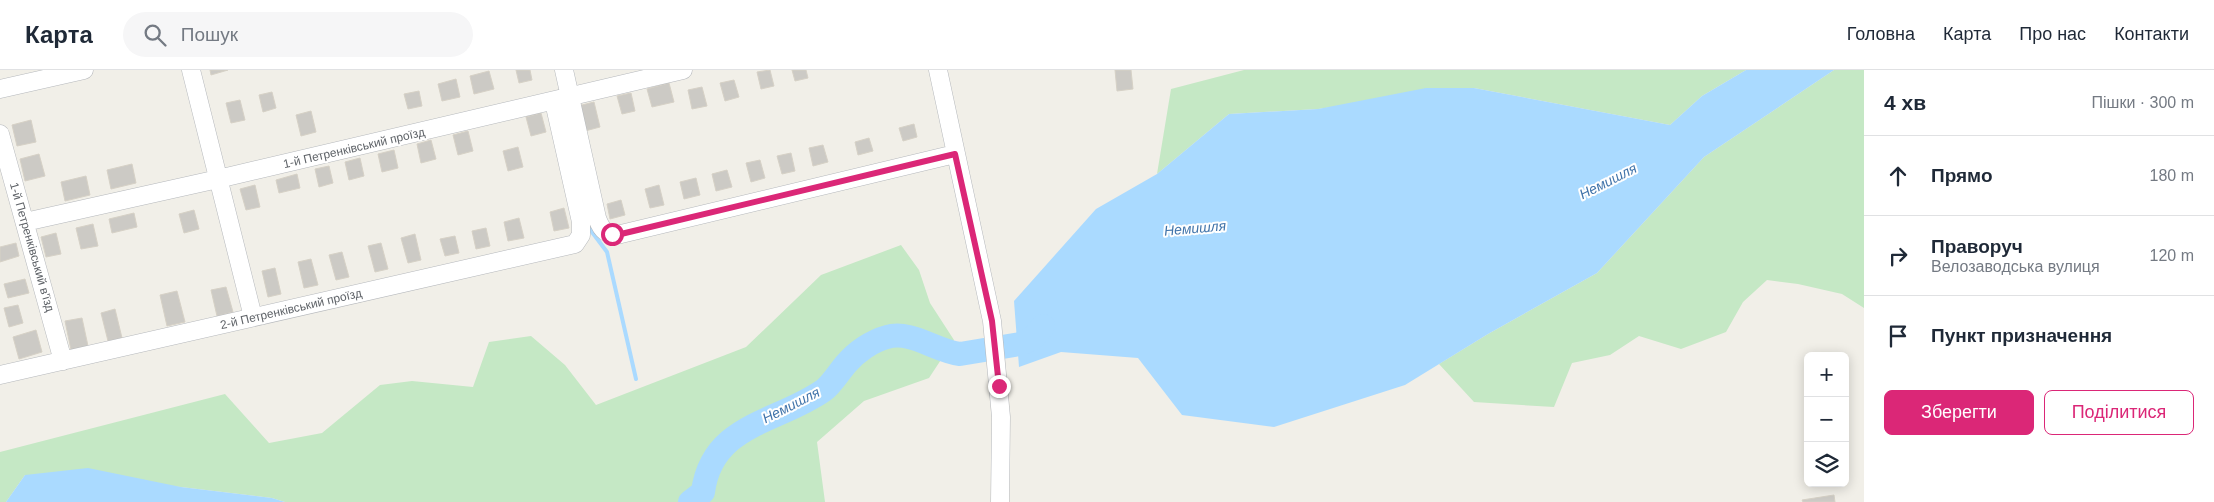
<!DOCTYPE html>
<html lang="uk">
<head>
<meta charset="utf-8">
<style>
	body { margin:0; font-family:Helvetica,sans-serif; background:#f6f6f7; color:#1f2937 }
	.controls { position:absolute; right:15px; bottom:15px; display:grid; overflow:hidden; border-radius:8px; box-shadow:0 2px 12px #0003 }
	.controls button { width:45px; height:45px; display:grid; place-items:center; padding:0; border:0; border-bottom:1px solid #e0e1e3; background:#fff; color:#1f2937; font:25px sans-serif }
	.stop { position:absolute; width:15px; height:15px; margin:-11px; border:4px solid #db2777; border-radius:50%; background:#fff }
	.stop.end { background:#db2777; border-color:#fff; box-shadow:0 1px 5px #0008 }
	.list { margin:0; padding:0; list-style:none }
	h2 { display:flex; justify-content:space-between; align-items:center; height:65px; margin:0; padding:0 20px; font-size:21px }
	h2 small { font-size:16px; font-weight:400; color:#747a83 }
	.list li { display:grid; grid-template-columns:32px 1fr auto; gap:15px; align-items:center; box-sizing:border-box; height:80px; padding:0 20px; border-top:1px solid #e0e1e3 }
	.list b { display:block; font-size:19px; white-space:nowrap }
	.list p { margin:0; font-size:16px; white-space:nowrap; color:#747a83 }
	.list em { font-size:16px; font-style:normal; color:#747a83 }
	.actions { display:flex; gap:10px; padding:15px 20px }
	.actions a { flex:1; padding:11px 0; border:1px solid #db2777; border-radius:8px; text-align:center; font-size:18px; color:#db2777 }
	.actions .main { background:#db2777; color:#fff }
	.icon { flex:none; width:28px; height:28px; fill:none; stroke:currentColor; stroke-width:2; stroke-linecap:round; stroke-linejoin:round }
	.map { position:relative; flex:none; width:1864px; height:432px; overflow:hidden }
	header { display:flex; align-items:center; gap:30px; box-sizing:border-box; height:70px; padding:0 25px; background:#fff; border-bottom:1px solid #e0e1e3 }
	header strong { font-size:24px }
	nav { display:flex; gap:28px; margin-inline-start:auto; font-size:18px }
	.search { width:350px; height:45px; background:#f6f6f7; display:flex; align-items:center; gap:12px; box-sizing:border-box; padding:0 18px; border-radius:28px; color:#747a83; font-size:19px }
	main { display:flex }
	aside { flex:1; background:#fff }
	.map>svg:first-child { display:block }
	.green { fill:#c5e8c5 }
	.water { fill:#aadaff }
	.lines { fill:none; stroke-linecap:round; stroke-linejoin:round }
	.stream { stroke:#aadaff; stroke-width:4 }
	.river { stroke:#aadaff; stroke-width:24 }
	.building { fill:#cccac5; stroke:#d6d1c6 }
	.minor-casing { stroke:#b5b8bc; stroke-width:19 }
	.minor { stroke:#fff; stroke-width:18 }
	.route { stroke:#db2777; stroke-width:6 }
	.labels { text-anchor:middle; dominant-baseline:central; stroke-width:4; stroke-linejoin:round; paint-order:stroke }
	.street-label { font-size:12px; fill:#5f6368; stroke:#fff }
	.water-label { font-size:14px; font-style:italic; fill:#4174aa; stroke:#fff }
</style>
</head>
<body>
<header>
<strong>Карта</strong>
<div class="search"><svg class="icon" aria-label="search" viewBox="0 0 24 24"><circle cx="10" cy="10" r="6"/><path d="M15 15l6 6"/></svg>Пошук</div>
<nav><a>Головна</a><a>Карта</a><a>Про нас</a><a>Контакти</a></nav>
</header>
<main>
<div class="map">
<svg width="1864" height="432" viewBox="0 0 1864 432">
	<rect width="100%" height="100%" fill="#f1efe8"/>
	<path class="green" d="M 1244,0 L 1746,0 L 1702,26 L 1670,55 L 1474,18 L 1318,39 L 1229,44 L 1157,104 L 1171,19 Z
		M 1834,0 L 1864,0 L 1864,238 L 1842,224 L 1798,214 L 1767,210 L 1743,232 L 1726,262 L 1681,279 L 1639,266 L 1610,285 L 1572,293 L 1554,337 L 1474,332 L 1439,294 L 1488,264 L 1597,203 L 1704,87 Z
		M 901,175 L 919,200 L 930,233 L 954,270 L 929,308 L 864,331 L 817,372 L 825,432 L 285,432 L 272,428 L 181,417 L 25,405 L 6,432 L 0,432 L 0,382 L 225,324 L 269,373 L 322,363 L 380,315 L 412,311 L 473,317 L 489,272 L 531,266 L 565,295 L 596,335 L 746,277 L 821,205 Z"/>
	<path class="water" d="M 1746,0 L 1834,0 L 1704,87 L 1597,203 L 1488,264 L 1405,315 L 1274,357 L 1182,345 L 1138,288 L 1061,282 L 1019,297 L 1014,231 L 1096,139 L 1157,104 L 1229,44 L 1318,39 L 1426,18 L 1474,18 L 1670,55 L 1702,26 Z
		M 88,398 L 181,417 L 272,428 L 285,432 L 6,432 L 25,405 Z"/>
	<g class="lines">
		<path class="stream" d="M 590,152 L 592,162 L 607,182 L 636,309"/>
		<path class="river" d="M 690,432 L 703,422 C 712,353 778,353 824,320 C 832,314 839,302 846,294 C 856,282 872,271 887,267 C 911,260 936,281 960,284 L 1020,274 L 1033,268 L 1043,256"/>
	</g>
	<path class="building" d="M 210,0 L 228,0 L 211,5 Z
		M 516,0 L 530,0 L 532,10 L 519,13 Z
		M 770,0 L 774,16 L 761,19 L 757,2 Z
		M 792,0 L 806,0 L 808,8 L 795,11 Z
		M 1115,0 L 1131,0 L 1133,19 L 1117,21 Z
		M 489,1 L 494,19 L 474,24 L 470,6 Z
		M 456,9 L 460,27 L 442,31 L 438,14 Z
		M 734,10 L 739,27 L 725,31 L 720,13 Z
		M 669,13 L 674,32 L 652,37 L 647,19 Z
		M 702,17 L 707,36 L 692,39 L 688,20 Z
		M 419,21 L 422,36 L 408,39 L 404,24 Z
		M 272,22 L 276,38 L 263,42 L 259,25 Z
		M 631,23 L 635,41 L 622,44 L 617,26 Z
		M 240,30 L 245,50 L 231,53 L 226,33 Z
		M 594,32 L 600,57 L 585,61 L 578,36 Z
		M 311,41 L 316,62 L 301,66 L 296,45 Z
		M 541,43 L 546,62 L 531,66 L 526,47 Z
		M 31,50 L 36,72 L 17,76 L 12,55 Z
		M 914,54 L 917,67 L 903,71 L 899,58 Z
		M 468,61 L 473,81 L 458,85 L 453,65 Z
		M 869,68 L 873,81 L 858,85 L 855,72 Z
		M 431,70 L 436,89 L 421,93 L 417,74 Z
		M 823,75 L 828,92 L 813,96 L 809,78 Z
		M 518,77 L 523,97 L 508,101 L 503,81 Z
		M 394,80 L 398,98 L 382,102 L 378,84 Z
		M 791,83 L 795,101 L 782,104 L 777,86 Z
		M 39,84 L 45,106 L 25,111 L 20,89 Z
		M 360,88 L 364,106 L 349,110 L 345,92 Z
		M 760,90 L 765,108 L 751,112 L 746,93 Z
		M 132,94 L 136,113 L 111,119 L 107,100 Z
		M 329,96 L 333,113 L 319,117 L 315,99 Z
		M 727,100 L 732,117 L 716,121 L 712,104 Z
		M 297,104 L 300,118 L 279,123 L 276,110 Z
		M 86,106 L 90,125 L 65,131 L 61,112 Z
		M 696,108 L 700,125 L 684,129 L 680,112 Z
		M 255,115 L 260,137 L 246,140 L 240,119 Z
		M 659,115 L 664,135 L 650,138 L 645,119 Z
		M 621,130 L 625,145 L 610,149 L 607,134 Z
		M 564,138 L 569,158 L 554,161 L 550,142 Z
		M 194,140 L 199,159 L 184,163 L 179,144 Z
		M 134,143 L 137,157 L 112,163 L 109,149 Z
		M 519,148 L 524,168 L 508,171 L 504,152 Z
		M 93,154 L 98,176 L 81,179 L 76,158 Z
		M 486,158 L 490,176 L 476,179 L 472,161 Z
		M 56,163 L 61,184 L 46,187 L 41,167 Z
		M 415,164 L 421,190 L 408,193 L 401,168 Z
		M 455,166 L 459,183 L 445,186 L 440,169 Z
		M 16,173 L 19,186 L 0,192 L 0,177 Z
		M 381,173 L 388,199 L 375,202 L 368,176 Z
		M 342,182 L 349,207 L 336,210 L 329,185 Z
		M 311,189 L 318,215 L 304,218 L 298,192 Z
		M 275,198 L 281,224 L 268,227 L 262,201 Z
		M 25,209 L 29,223 L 8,228 L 4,214 Z
		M 226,217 L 233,242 L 217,246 L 211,220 Z
		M 177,221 L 185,252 L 167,256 L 160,225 Z
		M 18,235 L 23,253 L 9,257 L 4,238 Z
		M 115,239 L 122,268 L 108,271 L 101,243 Z
		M 82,248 L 88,276 L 71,280 L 65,251 Z
		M 36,260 L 42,282 L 19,289 L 13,267 Z
		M 1834,425 L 1835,432 L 1803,432 L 1802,430 Z"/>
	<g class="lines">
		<g class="minor-casing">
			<path id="minor" d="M 191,0 L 253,247
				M 564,0 L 597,148 C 602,162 607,165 621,164 L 955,84
				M 938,0 L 992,251 L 1001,347 L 1000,432
				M 0,19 L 84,0
				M 0,64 L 63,291
				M 25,152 L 218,109 L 683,0
				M 0,305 L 575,174 L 581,165 L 581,152 L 554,32"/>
		</g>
		<use href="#minor" class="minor"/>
	</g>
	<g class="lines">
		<path class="route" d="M 612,164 L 621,164 L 955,84 L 992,251 L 999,316"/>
	</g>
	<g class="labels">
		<g class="street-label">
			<text transform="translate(354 78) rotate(-13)">1-й Петренківський проїзд</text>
			<text transform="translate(32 177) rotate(74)">1-й Петренківський в’їзд</text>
			<text transform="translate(291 239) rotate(-13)">2-й Петренківський проїзд</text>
		</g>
		<g class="water-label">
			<text transform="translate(1608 111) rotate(-27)">Немишля</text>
			<text transform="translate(1195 158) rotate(-5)">Немишля</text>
			<text transform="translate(791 335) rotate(-27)">Немишля</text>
		</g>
	</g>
</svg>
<div class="controls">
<button>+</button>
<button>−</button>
<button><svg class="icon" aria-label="layers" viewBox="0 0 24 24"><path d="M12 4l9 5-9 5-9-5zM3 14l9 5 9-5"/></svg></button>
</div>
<div class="stop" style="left:612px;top:164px"></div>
<div class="stop end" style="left:999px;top:316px"></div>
</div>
<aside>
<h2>4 хв<small>Пішки · 300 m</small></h2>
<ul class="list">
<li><svg class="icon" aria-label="ahead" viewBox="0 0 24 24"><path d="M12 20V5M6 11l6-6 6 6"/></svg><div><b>Прямо</b></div><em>180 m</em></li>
<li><svg class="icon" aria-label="right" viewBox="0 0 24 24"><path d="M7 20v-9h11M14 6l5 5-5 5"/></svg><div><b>Праворуч</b><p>Велозаводська вулиця</p></div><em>120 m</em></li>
<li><svg class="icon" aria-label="arrive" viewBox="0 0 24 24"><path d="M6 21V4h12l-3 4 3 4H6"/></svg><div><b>Пункт призначення</b></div></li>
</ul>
<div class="actions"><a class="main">Зберегти</a><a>Поділитися</a></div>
</aside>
</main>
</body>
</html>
